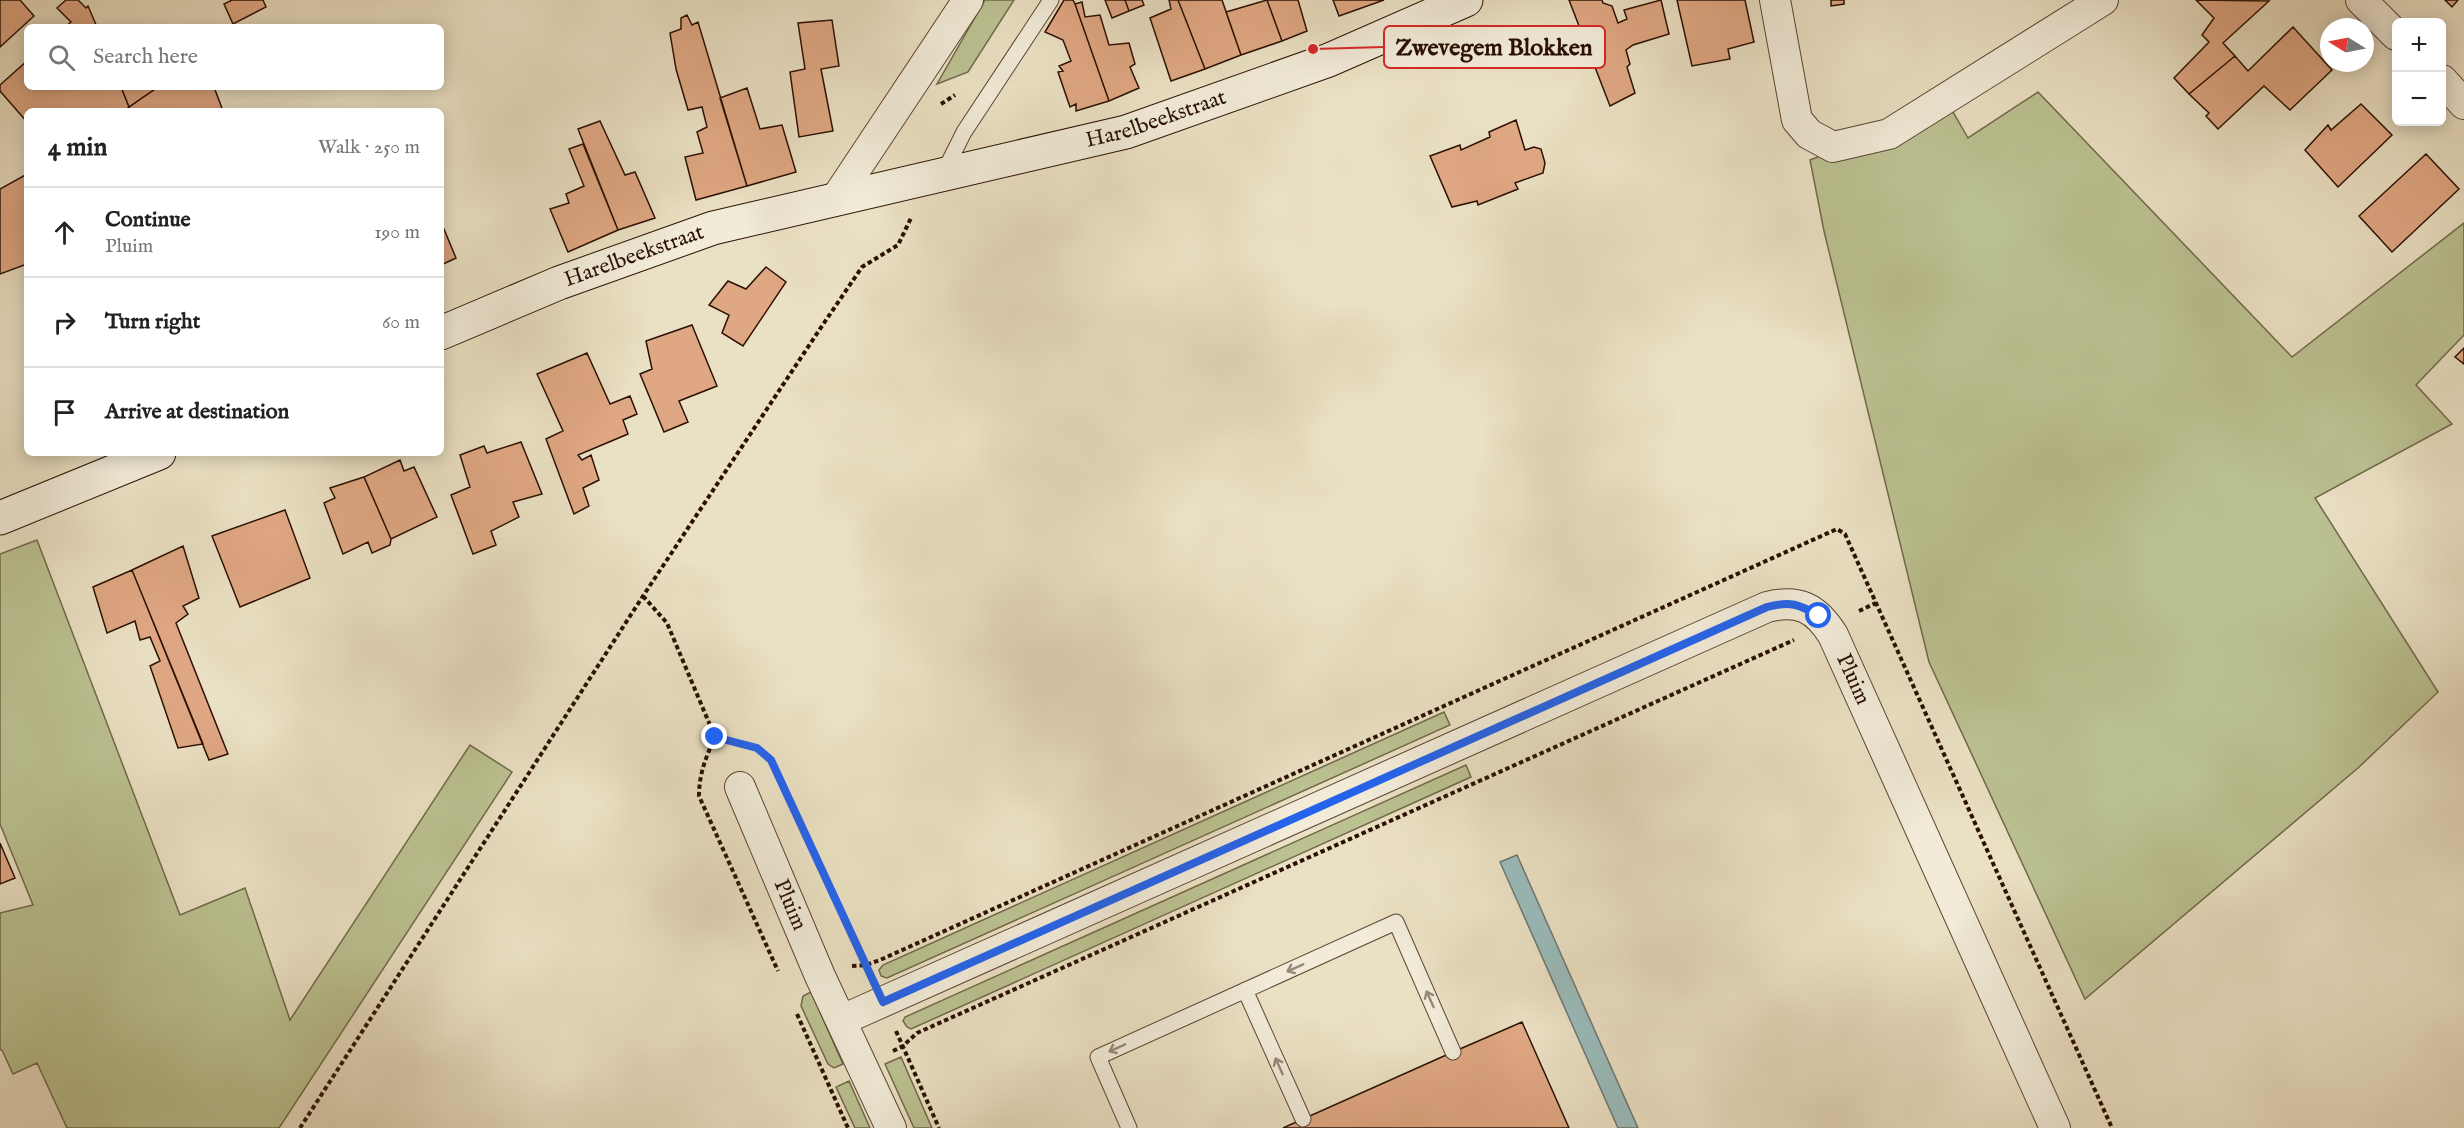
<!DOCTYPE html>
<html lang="en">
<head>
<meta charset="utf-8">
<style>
	body { margin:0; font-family:"IM FELL English",serif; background:#f2f2f2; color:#222 }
	.controls { position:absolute; right:18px; top:18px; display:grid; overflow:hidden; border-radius:9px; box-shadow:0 3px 15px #0003 }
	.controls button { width:54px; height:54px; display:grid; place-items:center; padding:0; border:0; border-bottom:2px solid #e0e0e0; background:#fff; color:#222; font:30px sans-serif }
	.compass { position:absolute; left:2320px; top:18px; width:54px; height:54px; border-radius:50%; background:#fff; box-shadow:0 3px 15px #0003; rotate:280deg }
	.stop { position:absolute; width:18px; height:18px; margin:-14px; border:4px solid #2563eb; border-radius:50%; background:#fff }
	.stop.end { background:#2563eb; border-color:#fff; box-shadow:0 2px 6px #0008 }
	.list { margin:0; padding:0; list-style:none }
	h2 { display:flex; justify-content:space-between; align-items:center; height:78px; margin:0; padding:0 24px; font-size:26px }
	h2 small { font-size:20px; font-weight:400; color:#767676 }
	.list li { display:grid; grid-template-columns:39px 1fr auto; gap:18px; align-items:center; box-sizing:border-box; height:90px; padding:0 24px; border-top:2px solid #e0e0e0 }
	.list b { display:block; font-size:22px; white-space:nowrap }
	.list p { margin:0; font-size:20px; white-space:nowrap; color:#767676 }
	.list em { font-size:20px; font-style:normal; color:#767676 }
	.icon { flex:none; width:33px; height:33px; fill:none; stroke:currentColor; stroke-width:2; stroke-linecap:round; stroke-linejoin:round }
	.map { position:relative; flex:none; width:2464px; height:1128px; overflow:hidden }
	.search { position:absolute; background:#fff; box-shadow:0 3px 15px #0003; left:24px; top:24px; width:420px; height:66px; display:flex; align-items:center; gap:15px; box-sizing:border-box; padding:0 21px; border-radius:9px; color:#767676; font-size:22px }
	.panel { position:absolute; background:#fff; box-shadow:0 3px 15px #0003; left:24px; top:108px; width:420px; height:348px; border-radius:9px }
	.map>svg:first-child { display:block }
	.green { fill:#bbc191; stroke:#72684a; stroke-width:1.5 }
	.water { fill:#9abbbb; stroke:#6d7771; stroke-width:1.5 }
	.building { fill:#dfa783; stroke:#2a1003; stroke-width:1.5 }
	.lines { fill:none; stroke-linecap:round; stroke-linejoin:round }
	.lane-casing { stroke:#5a4433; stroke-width:17 }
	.street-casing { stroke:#5a4433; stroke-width:32 }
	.secondary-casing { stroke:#2a1003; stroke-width:35 }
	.path { stroke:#2a1003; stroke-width:4; stroke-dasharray:4.5 3; stroke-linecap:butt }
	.lane { stroke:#f1ebd8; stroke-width:15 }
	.street { stroke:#f1ebd8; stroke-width:30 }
	.secondary { stroke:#f1ebd8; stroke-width:33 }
	.oneway { stroke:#978878 }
	.route { stroke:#2563eb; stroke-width:8 }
	.labels { text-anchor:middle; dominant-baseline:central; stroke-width:4.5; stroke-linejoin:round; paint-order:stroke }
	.street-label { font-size:22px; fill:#2a1003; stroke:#f1ebd8 }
	.leader { fill:none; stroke:#d62828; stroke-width:2 }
	.callout-dot { fill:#d62828; stroke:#f1ebd8; stroke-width:2 }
	.callout { fill:#f1ebd8; stroke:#d62828; stroke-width:2 }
	.callout-label { font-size:24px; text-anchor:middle; font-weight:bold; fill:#2a1003 }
</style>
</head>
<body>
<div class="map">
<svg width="2464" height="1128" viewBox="0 0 2464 1128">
	<rect width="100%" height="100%" fill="#eae0c3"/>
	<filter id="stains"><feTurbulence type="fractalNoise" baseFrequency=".00333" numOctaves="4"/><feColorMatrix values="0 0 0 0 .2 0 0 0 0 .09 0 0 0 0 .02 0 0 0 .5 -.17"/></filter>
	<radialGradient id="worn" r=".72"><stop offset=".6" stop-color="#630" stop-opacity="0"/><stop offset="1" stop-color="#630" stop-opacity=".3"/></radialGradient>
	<path class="green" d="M 985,0 L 1014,0 L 968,72 L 937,84 Z
		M 2038,92 L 2292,357 L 2464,223 L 2464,335 L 2416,385 L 2452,424 L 2315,498 L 2438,692 L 2358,768 L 2085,999 L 1929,662 L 1824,231 L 1810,160 L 1949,105 L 1968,138 Z
		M 37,540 L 180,915 L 245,888 L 290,1020 L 470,745 L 512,772 L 279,1128 L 67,1128 L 37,1063 L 13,1074 L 2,1050 L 0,1050 L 0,913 L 33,905 L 0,824 L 0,554 Z
		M 1444,712 L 1450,725 L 887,978 L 881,976 L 879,970 L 883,965 Z
		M 1466,765 L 1471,777 L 911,1029 L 907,1027 L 903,1021 L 905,1017 Z
		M 811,992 L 843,1064 L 834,1068 L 828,1064 L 801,1006 L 803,996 Z
		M 901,1057 L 932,1128 L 914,1128 L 885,1064 Z
		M 849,1081 L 870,1128 L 855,1128 L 836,1087 Z"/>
	<path class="water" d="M 1517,855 L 1638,1128 L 1618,1128 L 1500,862 Z"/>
	<path class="building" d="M 0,0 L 20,0 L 34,16 L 0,47 Z
		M 66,0 L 78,0 L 86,8 L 88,6 L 97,27 L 65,27 L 71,22 L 57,8 Z
		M 232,0 L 263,0 L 266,7 L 233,24 L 224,4 Z
		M 1064,0 L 1073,0 L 1075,4 L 1109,101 L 1076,111 L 1076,104 L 1070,107 L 1058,72 L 1063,71 L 1059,66 L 1071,61 L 1063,40 L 1045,32 Z
		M 1105,0 L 1125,0 L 1129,11 L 1112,18 Z
		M 1125,0 L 1142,0 L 1144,5 L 1129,11 Z
		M 1169,0 L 1178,0 L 1205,69 L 1171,81 L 1150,18 L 1171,9 Z
		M 1178,0 L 1222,0 L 1241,55 L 1205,69 Z
		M 1267,0 L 1298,0 L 1307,31 L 1282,41 Z
		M 1267,0 L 1282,41 L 1241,55 L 1226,12 Z
		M 1333,0 L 1384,0 L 1339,16 Z
		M 1569,0 L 1602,0 L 1603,3 L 1612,6 L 1618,23 L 1627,19 L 1624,10 L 1661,0 L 1669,34 L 1633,45 L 1626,50 L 1630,64 L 1627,67 L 1635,93 L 1610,106 Z
		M 1677,0 L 1745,0 L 1754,42 L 1728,49 L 1730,59 L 1692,66 Z
		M 1831,0 L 1844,0 L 1844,4 L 1831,6 Z
		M 2196,0 L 2269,1 L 2223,43 L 2235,56 L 2189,94 L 2174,78 L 2209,42 L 2202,35 L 2214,18 Z
		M 2445,0 L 2458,0 L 2452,7 Z
		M 1082,2 L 1085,17 L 1100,15 L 1109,45 L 1129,43 L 1135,64 L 1130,67 L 1139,88 L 1109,101 L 1075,4 Z
		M 687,15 L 692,25 L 698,22 L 747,186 L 696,200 L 685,157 L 703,153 L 697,132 L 707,127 L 702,107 L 688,110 L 676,69 L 670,33 L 681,29 L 681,18 Z
		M 832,20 L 839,66 L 821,69 L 833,131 L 799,137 L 790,72 L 805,69 L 798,23 Z
		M 2293,27 L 2332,70 L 2290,110 L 2264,86 L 2218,129 L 2206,116 L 2209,113 L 2189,94 L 2235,56 L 2248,71 Z
		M 27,61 L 27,87 L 121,87 L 129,107 L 124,111 L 27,111 L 27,122 L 0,91 L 0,85 Z
		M 121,87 L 158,87 L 129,107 Z
		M 158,87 L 214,87 L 223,111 L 131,111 L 129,107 Z
		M 747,88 L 760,129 L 782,125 L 796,172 L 747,186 L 720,98 Z
		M 2361,104 L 2392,135 L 2338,187 L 2305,150 L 2328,125 L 2331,130 Z
		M 1516,120 L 1525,150 L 1534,147 L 1541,149 L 1545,163 L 1543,173 L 1515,183 L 1518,189 L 1478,205 L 1477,201 L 1452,207 L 1430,156 L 1460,145 L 1461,150 L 1490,137 L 1489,132 Z
		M 600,121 L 625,175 L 635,172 L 655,218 L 618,230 L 578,129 Z
		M 583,144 L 618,230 L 568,252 L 550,209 L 569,203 L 566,194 L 584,186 L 569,149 Z
		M 2426,154 L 2459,189 L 2392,252 L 2359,216 Z
		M 27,174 L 27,264 L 0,274 L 0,189 Z
		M 441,222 L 456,258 L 441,265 Z
		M 766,267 L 786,282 L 743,346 L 722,333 L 729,315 L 709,305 L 728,281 L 746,289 Z
		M 692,325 L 717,386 L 679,401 L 688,422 L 664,432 L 640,374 L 652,369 L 646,341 Z
		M 2464,348 L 2464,364 L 2455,357 Z
		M 587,353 L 610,404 L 630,396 L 637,414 L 623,420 L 628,434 L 578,455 L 582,460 L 591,455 L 599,480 L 583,488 L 589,506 L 574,514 L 546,439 L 563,431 L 537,374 Z
		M 521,442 L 542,494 L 513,502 L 519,517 L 491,531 L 496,545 L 473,554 L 451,495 L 470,487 L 460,455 L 484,446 L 487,453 Z
		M 400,460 L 404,471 L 414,467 L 437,517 L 391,539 L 364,477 Z
		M 364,477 L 391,539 L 390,545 L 372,553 L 368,542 L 343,554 L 324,503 L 335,498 L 330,488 Z
		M 285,510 L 310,578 L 240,607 L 212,536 Z
		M 183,546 L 199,598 L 183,606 L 188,614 L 176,623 L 228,754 L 209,760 L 132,570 Z
		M 132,570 L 203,744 L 178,748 L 150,666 L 160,661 L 150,637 L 140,640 L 135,621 L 107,633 L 93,587 Z
		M 0,843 L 15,878 L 0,884 Z
		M 1522,1022 L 1569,1128 L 1283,1128 L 1453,1052 Z"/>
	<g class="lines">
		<g class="lane-casing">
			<path id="lane" d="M 944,172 L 964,132 L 1051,0
				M 1245,990 L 1303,1119
				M 1129,1128 L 1098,1057 L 1396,922 L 1453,1052"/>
		</g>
		<g class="street-casing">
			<g id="street">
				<path d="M 1775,0 L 1797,120 L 1809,134 L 1833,147 L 1889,134 L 2103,0"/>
				<path d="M 2361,0 L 2396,35"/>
				<path d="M 2442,80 L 2464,104"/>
				<path d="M 835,200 L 968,0"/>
				<path id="s1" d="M 740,787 L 820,976 L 891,1128"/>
				<path id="s2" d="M 842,1020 L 1767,607 C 1799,599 1816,608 1833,635 L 2055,1128"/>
			</g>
		</g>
		<g class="secondary-casing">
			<g id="secondary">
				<path id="s3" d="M 441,333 L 559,283 L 713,228 L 1126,132 L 1329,60 L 1466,0"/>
				<path d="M 0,518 L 159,453"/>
			</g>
		</g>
		<path class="path" d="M 941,104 L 955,95
			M 643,596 L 667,623 L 715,737 C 706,757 699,774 699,796 L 778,971
			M 1859,611 L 1876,603
			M 715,737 L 757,748 L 771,760 L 870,972
			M 852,966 L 866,965 L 880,960 L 1837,529 L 1845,534 L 2112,1128
			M 797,1014 L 848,1128
			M 896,1031 L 939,1128
			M 893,1051 L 903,1046 L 917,1033 L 1794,640
			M 300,1128 L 643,596 L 824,323 L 862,267 L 898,245 L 911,218"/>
		<use href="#lane" class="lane"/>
		<use href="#street" class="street"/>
		<use href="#secondary" class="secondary"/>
	</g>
	<defs><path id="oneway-shaft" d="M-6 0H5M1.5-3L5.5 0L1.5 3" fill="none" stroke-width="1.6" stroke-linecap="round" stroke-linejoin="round" transform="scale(1.5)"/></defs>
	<g class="oneway">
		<use href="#oneway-shaft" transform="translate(1295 968) rotate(156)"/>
		<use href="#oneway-shaft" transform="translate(1430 999) rotate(-114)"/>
		<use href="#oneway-shaft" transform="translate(1117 1048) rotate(156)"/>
		<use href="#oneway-shaft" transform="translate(1279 1066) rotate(-114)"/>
	</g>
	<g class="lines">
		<path class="route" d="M 715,737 L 757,748 L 771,760 L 883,1002 L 1767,607 C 1790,601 1799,604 1819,616"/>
	</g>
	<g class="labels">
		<g class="street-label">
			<text stroke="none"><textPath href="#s3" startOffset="748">Harelbeekstraat</textPath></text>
			<text stroke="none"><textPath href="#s3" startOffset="208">Harelbeekstraat</textPath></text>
			<text stroke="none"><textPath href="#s2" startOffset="1140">Pluim</textPath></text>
			<text stroke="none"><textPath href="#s1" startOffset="128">Pluim</textPath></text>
		</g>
	</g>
	<path class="leader" d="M1313 49L1384 47"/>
	<circle class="callout-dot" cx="1313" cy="49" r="6"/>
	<rect class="callout" x="1384" y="26" width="221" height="42" rx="6"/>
	<g class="callout-label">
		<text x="1494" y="55">Zwevegem Blokken</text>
	</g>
	<rect width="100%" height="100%" filter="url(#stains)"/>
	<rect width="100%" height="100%" fill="url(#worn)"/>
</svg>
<div class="controls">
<button>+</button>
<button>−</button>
</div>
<svg class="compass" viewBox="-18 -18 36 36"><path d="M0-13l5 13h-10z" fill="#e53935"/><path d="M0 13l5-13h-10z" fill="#767676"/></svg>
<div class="stop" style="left:1819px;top:616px"></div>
<div class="stop end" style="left:715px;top:737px"></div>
<div class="search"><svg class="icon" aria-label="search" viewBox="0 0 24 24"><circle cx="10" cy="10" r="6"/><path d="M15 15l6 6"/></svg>Search here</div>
<section class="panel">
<h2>4 min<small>Walk · 250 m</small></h2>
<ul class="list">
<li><svg class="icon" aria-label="ahead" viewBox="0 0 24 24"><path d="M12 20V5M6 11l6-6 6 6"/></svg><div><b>Continue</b><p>Pluim</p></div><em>190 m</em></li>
<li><svg class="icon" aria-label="right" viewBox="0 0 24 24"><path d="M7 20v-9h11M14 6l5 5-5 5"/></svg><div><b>Turn right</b></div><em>60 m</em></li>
<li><svg class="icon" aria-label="arrive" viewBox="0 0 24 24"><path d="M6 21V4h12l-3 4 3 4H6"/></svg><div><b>Arrive at destination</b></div></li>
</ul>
</section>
</div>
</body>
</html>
